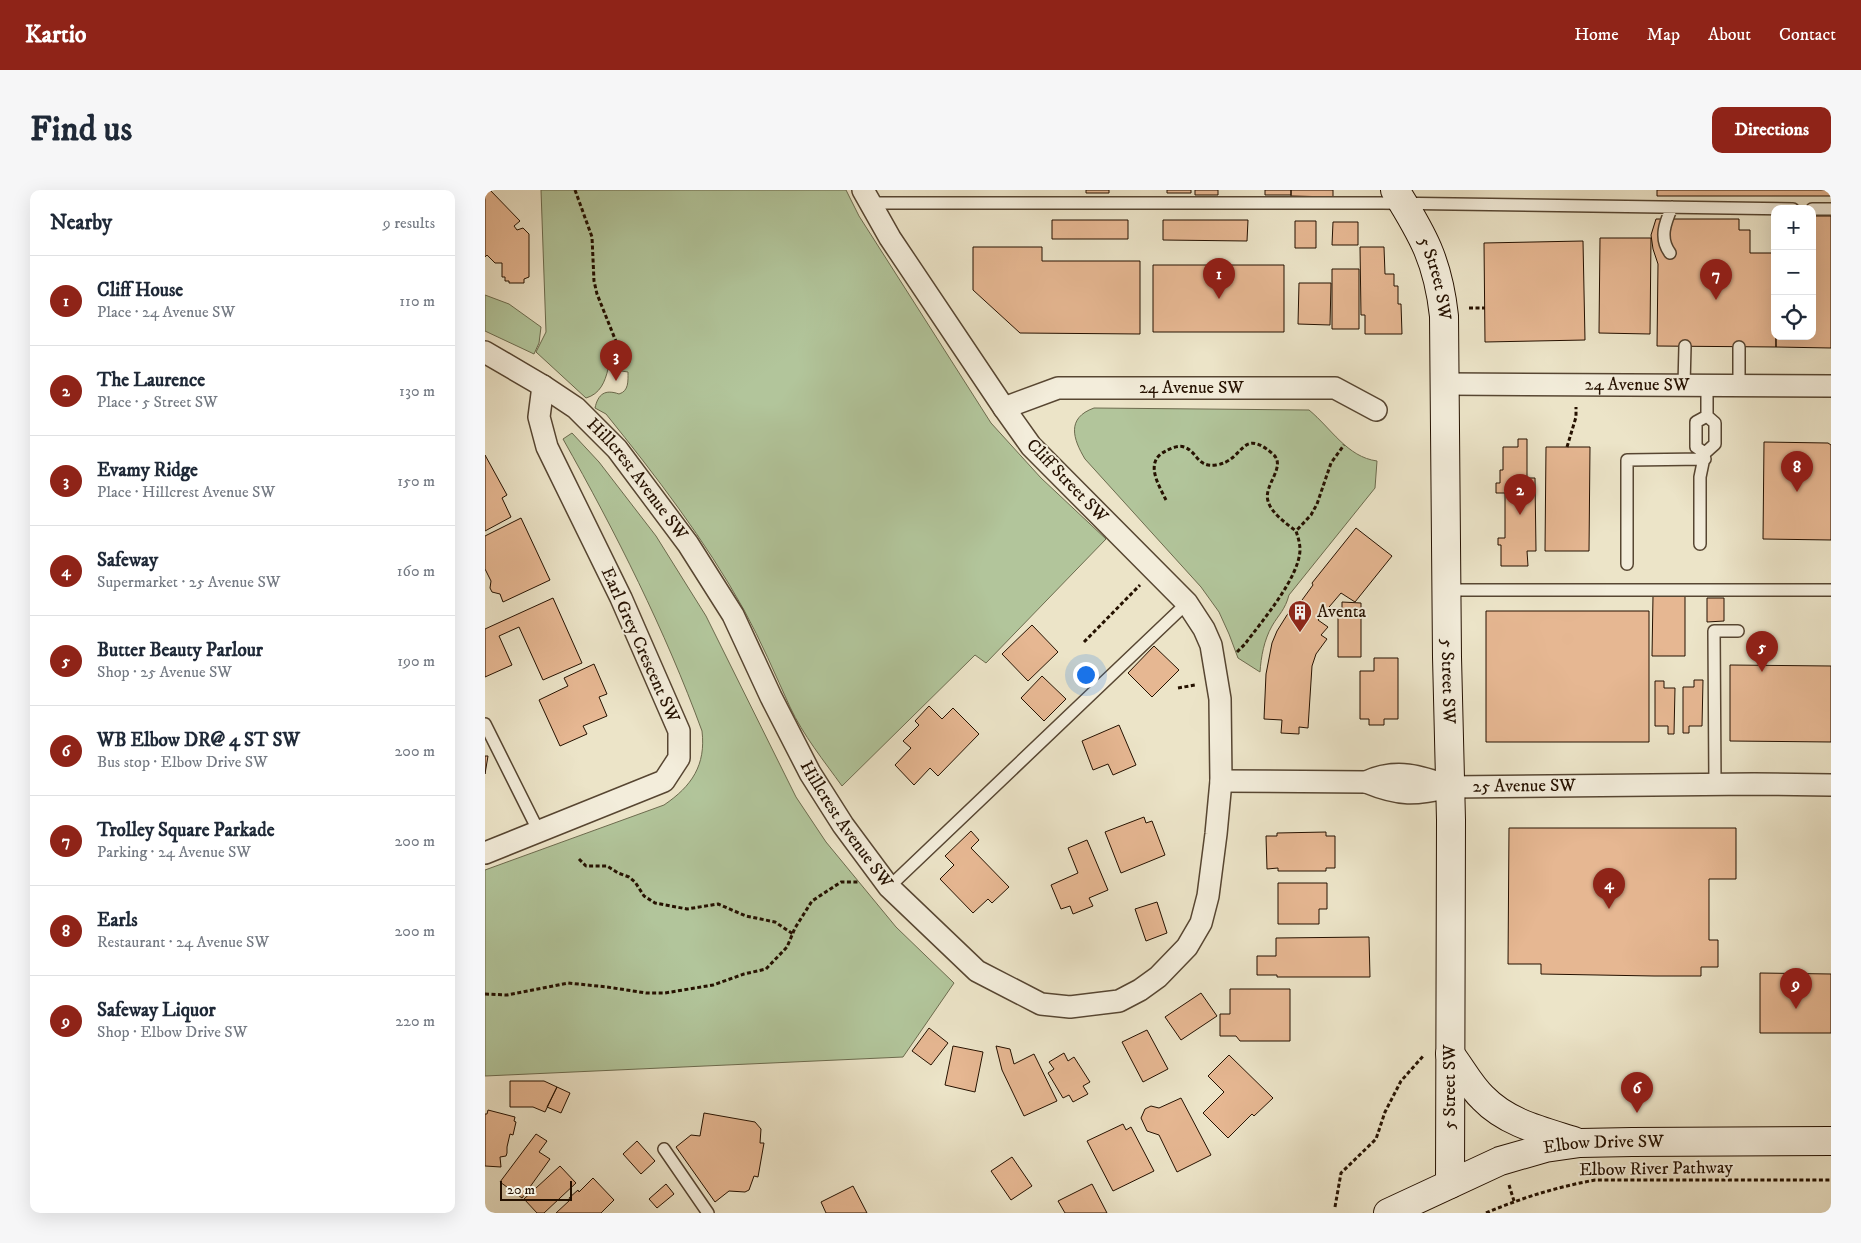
<!DOCTYPE html>
<html lang="en">
<head>
<meta charset="utf-8">
<style>
	body { margin:0; font-family:"IM FELL DW Pica",serif; background:#f6f6f7; color:#1f2937 }
	.controls { position:absolute; right:15px; top:15px; display:grid; overflow:hidden; border-radius:10px; box-shadow:0 5px 20px #0002 }
	.controls button { width:45px; height:45px; display:grid; place-items:center; padding:0; border:0; border-bottom:1px solid #e0e1e3; background:#fff; color:#1f2937; font:25px sans-serif }
	.scale { position:absolute; left:15px; bottom:12px; width:72px; box-sizing:border-box; padding-left:5px; border:2px solid #251100; border-top:0; font-size:14px; line-height:18px; white-space:nowrap; color:#251100; -webkit-text-stroke:4px #f3eddb; paint-order:stroke }
	.you { position:absolute; left:600px; top:484px; width:18px; height:18px; margin:-12px; border:4px solid #fff; border-radius:50%; background:#1a73e8; box-shadow:0 0 0 8px #1a73e833 }
	.badge { display:grid; place-items:center; width:32px; height:32px; border-radius:50%; background:#8f2418; color:#fff; font-size:16px; font-weight:700 }
	.pin { position:absolute; translate:-50% -41px; filter:drop-shadow(0 1px 2px #0008) }
	.pin::after { content:''; position:absolute; top:26px; width:18px; height:15px; background:inherit; clip-path:polygon(0 0,100% 0,50% 100%) }
	.list { margin:0; padding:0; list-style:none }
	h2 { display:flex; justify-content:space-between; align-items:center; height:65px; margin:0; padding:0 20px; font-size:21px }
	h2 small { font-size:16px; font-weight:400; color:#747a83 }
	.list li { display:grid; grid-template-columns:32px 1fr auto; gap:15px; align-items:center; box-sizing:border-box; height:90px; padding:0 20px; border-top:1px solid #e0e1e3 }
	.list b { display:block; font-size:19px; white-space:nowrap }
	.list p { margin:0; font-size:16px; white-space:nowrap; color:#747a83 }
	.list em { font-size:16px; font-style:normal; color:#747a83 }
	.icon { flex:none; width:28px; height:28px; fill:none; stroke:currentColor; stroke-width:2; stroke-linecap:round; stroke-linejoin:round }
	.map { position:relative; flex:none; width:1346px; height:1023px; overflow:hidden; border-radius:10px }
	header { display:flex; align-items:center; gap:30px; box-sizing:border-box; height:70px; padding:0 25px; background:#8f2418; color:#fff }
	header strong { font-size:24px }
	nav { display:flex; gap:28px; margin-inline-start:auto; font-size:18px }
	.intro { display:flex; align-items:center; justify-content:space-between; box-sizing:border-box; height:120px; padding:0 30px }
	h1 { margin:0; font-size:35px }
	.button { padding:12px 22px; border-radius:10px; background:#8f2418; color:#fff; font-size:18px; font-weight:700 }
	main { display:flex; gap:30px; padding:0 30px }
	aside { flex:1; background:#fff; border-radius:10px; box-shadow:0 5px 20px #0002 }
	.map>svg:first-child { display:block }
	.green { fill:#b2c59b; stroke:#6c6b4e }
	.building { fill:#e6b792; stroke:#251100 }
	.lines { fill:none; stroke-linecap:round; stroke-linejoin:round }
	.lane-casing { stroke:#574632; stroke-width:14 }
	.street-casing { stroke:#574632; stroke-width:24 }
	.secondary-casing { stroke:#251100; stroke-width:30 }
	.path { stroke:#251100; stroke-width:3; stroke-dasharray:4 2.5; stroke-linecap:butt }
	.lane { stroke:#f3eddb; stroke-width:11 }
	.street { stroke:#f3eddb; stroke-width:21 }
	.secondary { stroke:#f3eddb; stroke-width:28 }
	.labels { text-anchor:middle; dominant-baseline:central; stroke-width:4; stroke-linejoin:round; paint-order:stroke }
	.street-label { font-size:18px; fill:#251100; stroke:#f3eddb }
	.poi-label { font-size:18px; fill:#251100; stroke:#f3eddb; text-anchor:start }
</style>
</head>
<body>
<header>
<strong>Kartio</strong>
<nav><a>Home</a><a>Map</a><a>About</a><a>Contact</a></nav>
</header>
<div class="intro"><h1>Find us</h1><a class="button">Directions</a></div>
<main>
<aside>
<h2>Nearby<small>9 results</small></h2>
<ul class="list">
<li><span class="badge">1</span><div><b>Cliff House</b><p>Place · 24 Avenue SW</p></div><em>110 m</em></li>
<li><span class="badge">2</span><div><b>The Laurence</b><p>Place · 5 Street SW</p></div><em>130 m</em></li>
<li><span class="badge">3</span><div><b>Evamy Ridge</b><p>Place · Hillcrest Avenue SW</p></div><em>150 m</em></li>
<li><span class="badge">4</span><div><b>Safeway</b><p>Supermarket · 25 Avenue SW</p></div><em>160 m</em></li>
<li><span class="badge">5</span><div><b>Butter Beauty Parlour</b><p>Shop · 25 Avenue SW</p></div><em>190 m</em></li>
<li><span class="badge">6</span><div><b>WB Elbow DR@ 4 ST SW</b><p>Bus stop · Elbow Drive SW</p></div><em>200 m</em></li>
<li><span class="badge">7</span><div><b>Trolley Square Parkade</b><p>Parking · 24 Avenue SW</p></div><em>200 m</em></li>
<li><span class="badge">8</span><div><b>Earls</b><p>Restaurant · 24 Avenue SW</p></div><em>200 m</em></li>
<li><span class="badge">9</span><div><b>Safeway Liquor</b><p>Shop · Elbow Drive SW</p></div><em>220 m</em></li>
</ul>
</aside>
<div class="map">
<svg width="1346" height="1023" viewBox="0 0 1346 1023">
	<rect width="100%" height="100%" fill="#ece4c8"/>
	<filter id="stains"><feTurbulence type="fractalNoise" baseFrequency=".004" numOctaves="4"/><feColorMatrix values="0 0 0 0 .2 0 0 0 0 .09 0 0 0 0 .02 0 0 0 .5 -.17"/></filter>
	<radialGradient id="worn" r=".72"><stop offset=".6" stop-color="#630" stop-opacity="0"/><stop offset="1" stop-color="#630" stop-opacity=".3"/></radialGradient>
	<path class="green" d="M 56,0 L 361,0 L 374,26 L 506,233 L 556,288 L 621,349 L 501,473 L 490,465 L 357,596 C 339,571 318,545 305,517 C 290,484 276,451 259,420 C 220,350 171,286 121,224 L 110,218 C 113,204 120,199 134,204 C 144,201 143,191 143,182 L 123,179 C 120,192 115,204 101,208 L 51,162 L 61,142 Z
		M 0,105 L 24,114 L 56,137 L 54,153 L 49,164 L 0,141 Z
		M 609,218 L 824,220 C 846,238 862,267 892,271 L 890,298 L 804,405 C 800,420 794,424 787,436 C 779,450 776,467 775,482 L 753,468 L 744,444 L 734,422 L 716,397 L 600,269 C 588,249 581,228 609,218 Z
		M 87,243 L 114,272 L 171,346 L 221,426 L 311,607 L 341,652 L 411,737 L 469,793 L 418,867 L 0,886 L 0,680 L 179,615 C 207,596 221,575 217,541 C 180,440 131,343 78,249 Z"/>
	<path class="building" d="M 0,0 L 5,0 L 35,31 L 29,36 L 32,40 L 38,38 L 44,44 L 44,87 L 39,89 L 39,93 L 24,93 L 24,91 L 20,91 L 20,87 L 17,87 L 17,73 L 10,73 L 2,65 L 0,67 Z
		M 601,0 L 624,0 L 624,3 L 601,3 Z
		M 682,0 L 706,0 L 706,3 L 682,3 Z
		M 710,0 L 733,0 L 733,5 L 710,5 Z
		M 780,0 L 806,0 L 806,5 L 780,5 Z
		M 806,0 L 848,0 L 848,7 L 806,6 Z
		M 1172,0 L 1346,0 L 1346,6 L 1172,6 Z
		M 1327,26 L 1346,26 L 1346,158 L 1291,157 L 1291,146 L 1327,146 Z
		M 1171,29 L 1254,29 L 1254,40 L 1265,40 L 1265,63 L 1290,63 L 1291,157 L 1172,156 L 1173,74 L 1168,59 L 1166,45 Z
		M 567,30 L 643,30 L 643,49 L 567,49 Z
		M 678,30 L 763,30 L 762,51 L 678,50 Z
		M 810,31 L 831,31 L 831,58 L 810,58 Z
		M 848,32 L 873,32 L 873,55 L 847,55 Z
		M 1115,48 L 1166,48 L 1165,144 L 1114,143 Z
		M 1098,51 L 1100,150 L 1000,152 L 999,53 Z
		M 488,57 L 557,57 L 557,71 L 655,71 L 655,144 L 535,143 L 488,100 Z
		M 875,57 L 899,57 L 900,84 L 909,84 L 909,96 L 913,96 L 913,114 L 916,114 L 917,144 L 880,144 L 880,125 L 876,125 Z
		M 668,75 L 799,75 L 799,142 L 668,142 Z
		M 847,79 L 874,79 L 874,139 L 847,139 Z
		M 814,93 L 846,93 L 845,135 L 813,134 Z
		M 1033,249 L 1042,249 L 1042,288 L 1050,288 L 1051,361 L 1042,361 L 1043,376 L 1016,376 L 1016,355 L 1013,355 L 1013,348 L 1020,348 L 1020,303 L 1011,303 L 1011,293 L 1015,293 L 1015,280 L 1018,280 L 1018,257 L 1033,257 Z
		M 1279,252 L 1343,253 L 1346,255 L 1346,350 L 1278,349 Z
		M 1061,257 L 1105,257 L 1104,361 L 1060,361 Z
		M 0,265 L 22,305 L 17,308 L 26,327 L 0,341 Z
		M 36,328 L 65,390 L 18,412 L 15,404 L 7,402 L 5,398 L 6,391 L 0,379 L 0,346 Z
		M 871,338 L 907,366 L 870,412 L 856,403 L 833,430 L 843,437 L 836,445 L 842,449 L 831,464 L 827,476 L 823,538 L 814,537 L 814,544 L 796,543 L 797,530 L 779,529 L 781,484 L 787,453 L 792,441 L 802,425 L 807,419 L 809,421 L 828,395 L 827,393 Z
		M 1168,406 L 1200,406 L 1200,466 L 1167,466 Z
		M 68,408 L 97,473 L 58,490 L 34,437 L 14,446 L 27,475 L 0,487 L 0,439 Z
		M 1222,408 L 1239,408 L 1239,431 L 1222,432 Z
		M 857,412 L 876,413 L 876,422 L 857,422 Z
		M 1001,421 L 1164,421 L 1164,552 L 1001,552 Z
		M 853,423 L 876,423 L 876,467 L 853,467 Z
		M 547,435 L 573,462 L 543,491 L 517,464 Z
		M 669,456 L 694,480 L 667,507 L 643,483 Z
		M 889,468 L 913,468 L 913,529 L 899,529 L 899,535 L 884,535 L 884,529 L 875,529 L 875,481 L 889,481 Z
		M 109,474 L 122,504 L 114,507 L 122,526 L 98,536 L 102,544 L 75,556 L 54,510 L 83,496 L 79,488 Z
		M 1245,475 L 1346,476 L 1346,552 L 1245,551 Z
		M 557,486 L 581,509 L 559,531 L 536,508 Z
		M 1209,490 L 1218,490 L 1217,536 L 1204,536 L 1204,543 L 1198,543 L 1198,497 L 1209,497 Z
		M 1170,491 L 1179,491 L 1179,498 L 1190,498 L 1189,544 L 1183,544 L 1183,536 L 1170,536 Z
		M 444,516 L 457,529 L 468,518 L 494,544 L 453,586 L 445,578 L 429,595 L 410,575 L 426,558 L 418,551 L 434,535 L 430,531 Z
		M 634,535 L 651,575 L 628,585 L 623,574 L 608,580 L 597,551 Z
		M 0,566 L 3,566 L 0,584 Z
		M 659,627 L 661,633 L 667,631 L 680,665 L 636,683 L 620,642 Z
		M 1024,638 L 1251,638 L 1251,689 L 1224,689 L 1224,750 L 1233,750 L 1233,777 L 1216,777 L 1216,786 L 1169,786 L 1056,784 L 1056,774 L 1023,774 Z
		M 486,641 L 494,650 L 486,658 L 524,697 L 507,713 L 503,709 L 488,723 L 455,689 L 469,675 L 460,666 Z
		M 841,642 L 841,646 L 850,646 L 850,678 L 841,678 L 841,681 L 793,681 L 793,678 L 782,679 L 781,646 L 792,646 L 792,643 Z
		M 602,650 L 623,700 L 604,708 L 608,716 L 588,724 L 585,716 L 576,719 L 566,695 L 593,683 L 583,658 Z
		M 793,693 L 842,693 L 842,719 L 834,719 L 834,734 L 793,734 Z
		M 672,712 L 682,743 L 661,751 L 650,719 Z
		M 884,747 L 885,787 L 792,787 L 792,785 L 772,785 L 772,766 L 791,766 L 791,748 Z
		M 1275,783 L 1346,784 L 1346,843 L 1275,843 Z
		M 745,799 L 805,799 L 805,851 L 755,851 L 751,846 L 735,846 L 735,824 L 745,824 Z
		M 716,803 L 732,826 L 696,850 L 680,827 Z
		M 444,838 L 463,853 L 446,875 L 427,861 Z
		M 662,840 L 683,879 L 658,892 L 637,852 Z
		M 468,856 L 498,862 L 490,902 L 460,895 Z
		M 511,856 L 525,859 L 529,874 L 549,864 L 572,911 L 539,926 L 517,880 Z
		M 579,863 L 583,871 L 589,867 L 605,892 L 598,896 L 603,904 L 588,912 L 584,905 L 578,908 L 563,883 L 569,879 L 564,872 Z
		M 744,865 L 788,908 L 769,926 L 767,924 L 743,948 L 718,923 L 739,902 L 723,886 Z
		M 25,891 L 59,891 L 72,897 L 60,922 L 48,917 L 25,917 Z
		M 72,897 L 85,903 L 76,923 L 62,917 Z
		M 696,908 L 726,965 L 692,982 L 674,945 L 662,941 L 656,928 L 660,919 L 666,916 L 674,918 Z
		M 3,920 L 30,927 L 29,931 L 31,932 L 28,945 L 25,944 L 22,957 L 22,963 L 21,966 L 15,967 L 16,977 L 0,976 L 0,924 L 2,924 Z
		M 219,923 L 270,932 L 276,939 L 275,953 L 279,953 L 273,987 L 269,986 L 264,1000 L 260,1002 L 244,1001 L 230,1012 L 191,957 L 206,945 L 215,946 Z
		M 638,934 L 641,940 L 646,937 L 669,981 L 628,1001 L 602,951 Z
		M 51,944 L 62,951 L 54,962 L 65,969 L 37,1008 L 15,992 Z
		M 152,951 L 170,971 L 156,984 L 138,964 Z
		M 527,967 L 547,996 L 526,1010 L 506,981 Z
		M 75,976 L 91,993 L 59,1023 L 52,1023 L 39,1009 Z
		M 108,988 L 129,1010 L 116,1023 L 71,1023 L 85,1010 L 84,1008 L 93,1000 L 94,1002 Z
		M 181,994 L 189,1004 L 172,1018 L 164,1009 Z
		M 607,994 L 622,1023 L 580,1023 L 573,1011 Z
		M 368,996 L 382,1023 L 341,1023 L 336,1012 Z"/>
	<g class="lines">
		<g class="lane-casing">
			<path id="lane" d="M 384,13 L 897,13 L 1308,19
				M 1327,19 L 1346,19
				M 1185,63 C 1174,48 1180,33 1187,17
				M 1254,157 L 1254,196
				M 1199,195 L 1200,156
				M 1222,195 L 1222,226 L 1230,233 L 1230,254 L 1220,263 L 1211,257 L 1211,232 L 1222,226
				M 1215,354 L 1215,287 L 1220,263
				M 1142,374 L 1142,270 L 1220,269
				M 961,400 L 1346,400
				M 0,534 L 54,642
				M 1230,595 L 1229,441 L 1253,441
				M 404,697 L 702,413
				M 179,959 L 223,1023"/>
		</g>
		<g class="street-casing">
			<g id="street">
				<path id="s1" d="M 0,162 L 58,196 L 91,218 L 132,259 L 203,354 L 248,425 L 286,507 L 325,583 L 358,635 L 404,697 L 492,781 L 556,814 L 585,817 L 634,811 L 655,800 L 673,787 L 702,757 L 716,733 L 723,706 L 731,644 L 736,591 L 735,509 L 726,455 L 719,439 L 702,413 L 546,256 L 519,218 L 405,48 L 378,0"/>
				<path id="s2" d="M 960,194 L 1346,196"/>
				<path id="s3" d="M 519,218 L 573,198 L 850,198 L 891,220"/>
				<path id="s4" d="M 736,591 L 881,592 C 911,578 936,586 965,597 L 1269,594 L 1346,595"/>
				<path d="M 881,592 C 915,606 930,605 965,597"/>
				<path d="M 0,663 L 179,591 L 194,568 L 194,541 L 136,408 L 62,257 L 54,227 L 58,196"/>
			</g>
		</g>
		<g class="secondary-casing">
			<g id="secondary">
				<path id="s5" d="M 910,0 C 938,45 953,71 959,126 L 962,467 L 966,630 L 965,994"/>
				<path d="M 965,864 C 976,878 985,896 998,908 C 1022,933 1057,941 1089,951"/>
				<path id="s6" d="M 903,1023 L 1015,971 L 1060,958 L 1095,953 L 1147,952 L 1346,951"/>
			</g>
		</g>
		<path class="path" d="M 90,0 L 107,47 L 109,91 L 112,104 L 132,154 L 134,181
			M 984,118 L 1000,118
			M 1082,257 L 1091,227 L 1091,217
			M 681,310 C 673,294 659,271 681,261 C 686,258 694,255 699,257 C 712,261 712,278 731,275 C 760,271 755,236 788,264 C 802,277 778,295 783,311 C 786,323 802,334 811,341
			M 599,452 L 655,395
			M 752,462 L 760,454 C 777,431 814,388 815,360 C 815,353 813,347 811,341 L 826,325 L 832,314 L 846,273 L 859,255
			M 693,498 L 710,495
			M 94,669 L 101,676 L 122,676 L 133,683 L 144,687 L 150,692 L 159,706 L 170,713 L 202,719 L 233,714 L 261,726 L 290,732 L 308,744
			M 0,804 L 22,805 L 83,793 L 122,797 L 161,803 L 180,803 L 228,795 L 259,784 L 281,779 L 302,757 L 310,738 L 327,711 L 356,692 L 373,692
			M 1024,995 L 1029,1011
			M 850,1017 L 856,983 L 891,949 L 900,922 L 916,891 L 939,865
			M 1001,1023 C 1036,1008 1072,997 1110,990 L 1346,990"/>
		<use href="#lane" class="lane"/>
		<use href="#street" class="street"/>
		<use href="#secondary" class="secondary"/>
	</g>
	<defs>
		<g id="building-pin" transform="scale(1.25)"><path d="M0 17L-7.5 6A9.5 9.5 0 1 1 7.5 6Z" fill="#8f2418" stroke="#f3eddb"/><path d="M-4-6H4V6H1V3H-1V6H-4ZM-2.5-4.3h1.7v1.8h-1.7ZM.8-4.3h1.7v1.8H.8ZM-2.5-1h1.7V.8h-1.7ZM.8-1h1.7V.8H.8Z" fill="#fff"/></g>
	</defs>
	<g fill-rule="evenodd">
		<use href="#building-pin" x="815" y="422"/>
	</g>
	<g class="labels">
		<g class="street-label">
			<text stroke="none"><textPath href="#s5" startOffset="98">5 Street SW</textPath></text>
			<text stroke="none"><textPath href="#s2" startOffset="192">24 Avenue SW</textPath></text>
			<text stroke="none"><textPath href="#s3" startOffset="191">24 Avenue SW</textPath></text>
			<text stroke="none"><textPath href="#s1" startOffset="201">Hillcrest Avenue SW</textPath></text>
			<text transform="translate(582 291) rotate(46)">Cliff Street SW</text>
			<text transform="translate(155 455) rotate(66)">Earl Grey Crescent SW</text>
			<text stroke="none"><textPath href="#s5" startOffset="502">5 Street SW</textPath></text>
			<text stroke="none"><textPath href="#s4" startOffset="306">25 Avenue SW</textPath></text>
			<text stroke="none"><textPath href="#s1" startOffset="606">Hillcrest Avenue SW</textPath></text>
			<text transform="translate(965 897) rotate(-90)">5 Street SW</text>
			<text stroke="none"><textPath href="#s6" startOffset="229">Elbow Drive SW</textPath></text>
			<text transform="translate(1171 979) rotate(-1)">Elbow River Pathway</text>
		</g>
		<g class="poi-label">
			<text x="832" y="422">Aventa</text>
		</g>
	</g>
	<rect width="100%" height="100%" filter="url(#stains)"/>
	<rect width="100%" height="100%" fill="url(#worn)"/>
</svg>
<div class="controls">
<button>+</button>
<button>−</button>
<button><svg class="icon" aria-label="locate" viewBox="0 0 24 24"><circle cx="12" cy="12" r="6"/><path d="M12 2v4M12 18v4M2 12h4M18 12h4"/></svg></button>
</div>
<div class="scale">20 m</div>
<div class="you"></div>
<div class="pin badge" style="left:734px;top:109px">1</div>
<div class="pin badge" style="left:1035px;top:325px">2</div>
<div class="pin badge" style="left:131px;top:191px">3</div>
<div class="pin badge" style="left:1124px;top:719px">4</div>
<div class="pin badge" style="left:1277px;top:482px">5</div>
<div class="pin badge" style="left:1152px;top:923px">6</div>
<div class="pin badge" style="left:1231px;top:110px">7</div>
<div class="pin badge" style="left:1312px;top:302px">8</div>
<div class="pin badge" style="left:1311px;top:819px">9</div>
</div>
</main>
</body>
</html>
